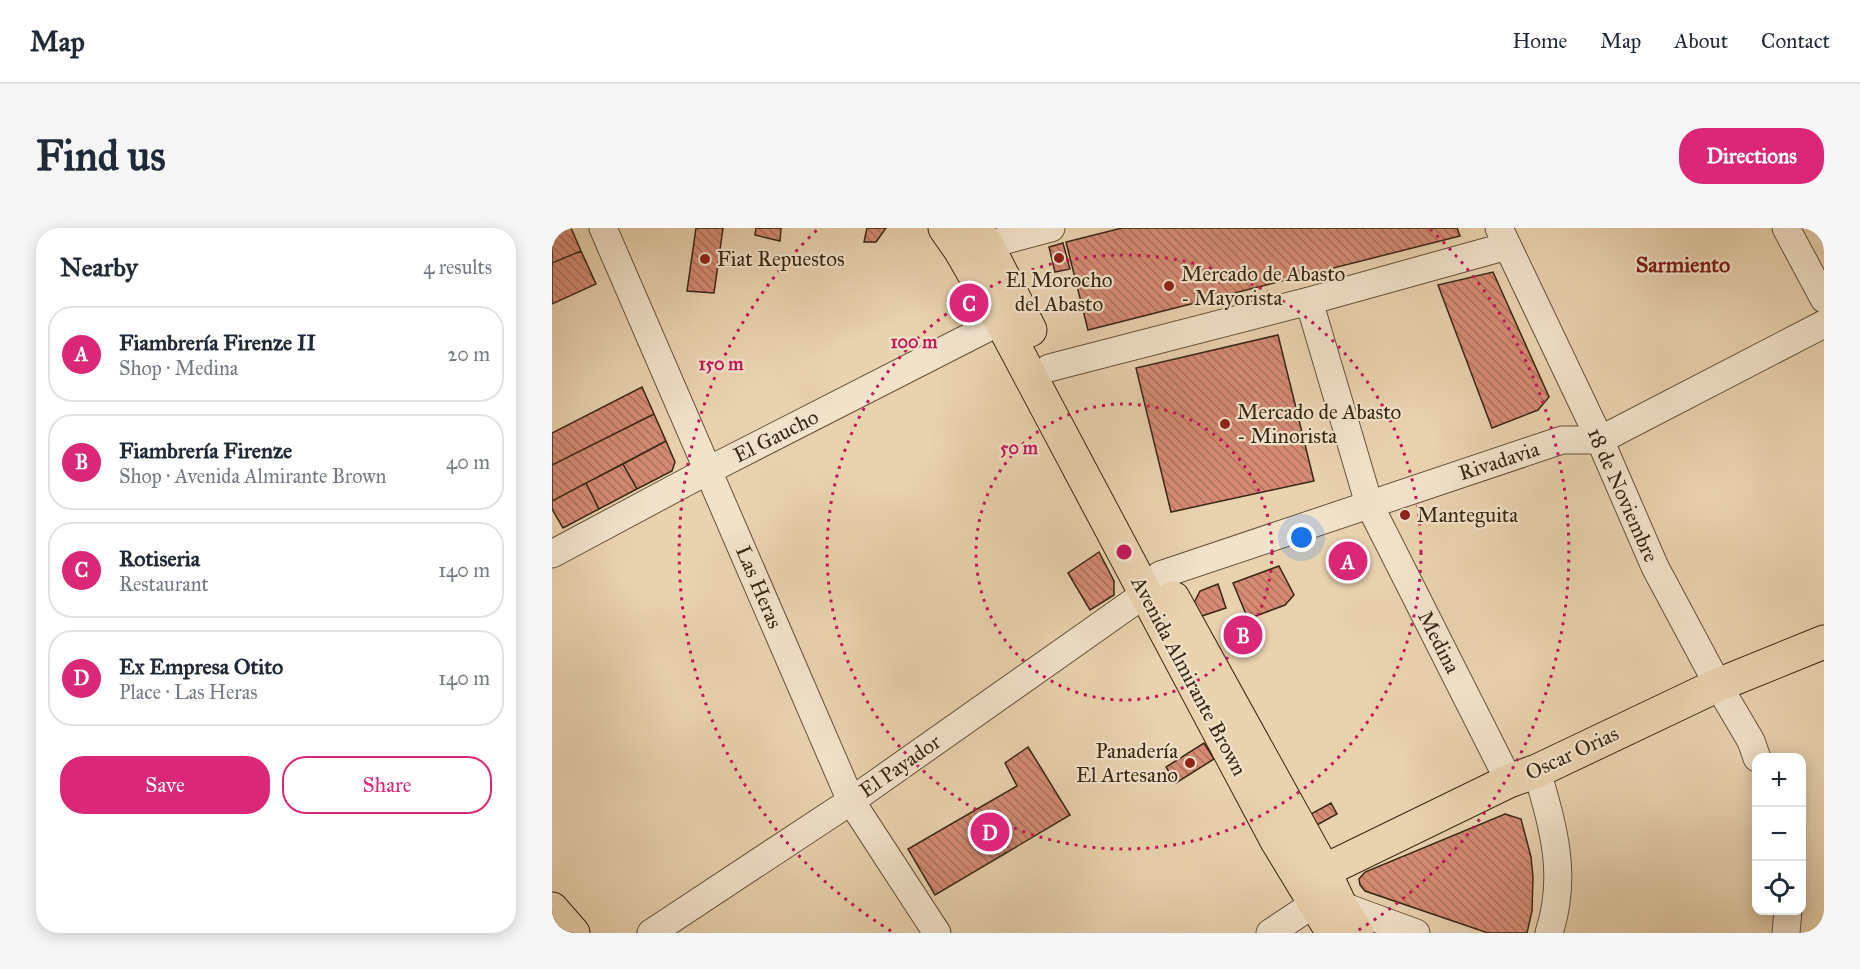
<!DOCTYPE html>
<html lang="en">
<head>
<meta charset="utf-8">
<style>
	body { margin:0; font-family:"IM FELL Great Primer",serif; background:#f6f6f7; color:#1f2937 }
	.controls { position:absolute; right:18px; bottom:18px; display:grid; overflow:hidden; border-radius:12px; box-shadow:0 3px 15px #0003 }
	.controls button { width:54px; height:54px; display:grid; place-items:center; padding:0; border:0; border-bottom:2px solid #e0e1e3; background:#fff; color:#1f2937; font:30px sans-serif }
	.you { position:absolute; left:750px; top:310px; width:21px; height:21px; margin:-15px; border:4px solid #fff; border-radius:50%; background:#1a73e8; box-shadow:0 0 0 9px #1a73e833 }
	.badge { display:grid; place-items:center; width:39px; height:39px; border-radius:50%; background:#db2777; color:#fff; font-size:20px; font-weight:700 }
	.pin { position:absolute; translate:-50% -50%; border:3px solid #fff; box-shadow:0 2px 6px #0006 }
	.list { margin:0; padding:0; list-style:none }
	h2 { display:flex; justify-content:space-between; align-items:center; height:78px; margin:0; padding:0 24px; font-size:26px }
	h2 small { font-size:20px; font-weight:400; color:#747a83 }
	.list li { display:grid; grid-template-columns:39px 1fr auto; gap:18px; align-items:center; box-sizing:border-box; height:96px; margin:0 12px 12px; padding:0 12px; border:2px solid #e0e1e3; border-radius:24px }
	.list b { display:block; font-size:22px; white-space:nowrap }
	.list p { margin:0; font-size:20px; white-space:nowrap; color:#747a83 }
	.list em { font-size:20px; font-style:normal; color:#747a83 }
	.actions { display:flex; gap:12px; padding:18px 24px }
	.actions a { flex:1; padding:14px 0; border:2px solid #db2777; border-radius:24px; text-align:center; font-size:21px; color:#db2777 }
	.actions .main { background:#db2777; color:#fff }
	.icon { flex:none; width:33px; height:33px; fill:none; stroke:currentColor; stroke-width:2; stroke-linecap:round; stroke-linejoin:round }
	.map { position:relative; flex:none; width:1272px; height:705px; overflow:hidden; border-radius:24px }
	header { display:flex; align-items:center; gap:36px; box-sizing:border-box; height:84px; padding:0 30px; background:#fff; border-bottom:2px solid #e0e1e3 }
	header strong { font-size:28px }
	nav { display:flex; gap:33px; margin-inline-start:auto; font-size:21px }
	.intro { display:flex; align-items:center; justify-content:space-between; box-sizing:border-box; height:144px; padding:0 36px }
	h1 { margin:0; font-size:42px }
	.button { padding:15px 27px; border-radius:24px; background:#db2777; color:#fff; font-size:21px; font-weight:700 }
	main { display:flex; gap:36px; padding:0 36px }
	aside { flex:1; background:#fff; border-radius:24px; box-shadow:0 3px 15px #0003 }
	.map>svg:first-child { display:block }
	.building { fill:url(#building-back-hatch); stroke:#382712; stroke-width:1.5 }
	.lines { fill:none; stroke-linecap:round; stroke-linejoin:round }
	.minor-casing { stroke:#645239; stroke-width:29 }
	.major-casing { stroke:#382712; stroke-width:35 }
	.minor { stroke:#f1e2ca; stroke-width:27 }
	.major { stroke:#e9d2ae; stroke-width:33 }
	.ring { fill:none; stroke:#c2185b; stroke-width:3; stroke-dasharray:3 6 }
	.poi-dot { fill:#8f2418; stroke:#f1e2ca; stroke-width:2 }
	.labels { text-anchor:middle; dominant-baseline:central; stroke-width:4.5; stroke-linejoin:round; paint-order:stroke }
	.poi-label { font-size:21px; fill:#382712; stroke:#f1e2ca; text-anchor:start }
	.street-label { font-size:21px; fill:#382712; stroke:#f1e2ca }
	.neighbourhood-label { font-size:22px; font-weight:bold; fill:#7a1f14; stroke:#f1e2ca }
	.centre { fill:#c2185b; stroke:#f1e2ca; stroke-width:3 }
	.ring-label { font-size:18px; text-anchor:middle; font-weight:bold; fill:#c2185b; stroke:#f1e2ca; stroke-width:4.5; stroke-linejoin:round; paint-order:stroke }
</style>
</head>
<body>
<header>
<strong>Map</strong>
<nav><a>Home</a><a>Map</a><a>About</a><a>Contact</a></nav>
</header>
<div class="intro"><h1>Find us</h1><a class="button">Directions</a></div>
<main>
<aside>
<h2>Nearby<small>4 results</small></h2>
<ul class="list">
<li><span class="badge">A</span><div><b>Fiambrería Firenze II</b><p>Shop · Medina</p></div><em>20 m</em></li>
<li><span class="badge">B</span><div><b>Fiambrería Firenze</b><p>Shop · Avenida Almirante Brown</p></div><em>40 m</em></li>
<li><span class="badge">C</span><div><b>Rotiseria</b><p>Restaurant</p></div><em>140 m</em></li>
<li><span class="badge">D</span><div><b>Ex Empresa Otito</b><p>Place · Las Heras</p></div><em>140 m</em></li>
</ul>
<div class="actions"><a class="main">Save</a><a>Share</a></div>
</aside>
<div class="map">
<svg width="1272" height="705" viewBox="0 0 1272 705">
	<defs>
		<pattern id="building-back-hatch" width="6" height="6" patternUnits="userSpaceOnUse" patternTransform="scale(1.5)"><rect width="6" height="6" fill="#d58b74"/><path d="M-1 5l2 2M0 0l6 6M5-1l2 2" fill="none" stroke="#ae725e"/></pattern>
	</defs>
	<rect width="100%" height="100%" fill="#e9d2ae"/>
	<filter id="stains"><feTurbulence type="fractalNoise" baseFrequency=".00333" numOctaves="4"/><feColorMatrix values="0 0 0 0 .2 0 0 0 0 .09 0 0 0 0 .02 0 0 0 .5 -.17"/></filter>
	<radialGradient id="worn" r=".72"><stop offset=".6" stop-color="#630" stop-opacity="0"/><stop offset="1" stop-color="#630" stop-opacity=".3"/></radialGradient>
	<path class="building" d="M 0,0 L 19,0 L 29,23 L 0,35 Z
		M 144,0 L 171,0 L 162,65 L 135,63 Z
		M 204,0 L 229,0 L 228,13 L 203,7 Z
		M 315,0 L 334,0 L 324,14 L 312,14 Z
		M 570,0 L 905,0 L 908,8 L 536,102 L 514,14 Z
		M 511,15 L 518,41 L 503,44 L 497,19 Z
		M 29,23 L 44,56 L 0,76 L 0,35 Z
		M 941,44 L 997,169 L 986,182 L 940,200 L 886,57 Z
		M 726,107 L 762,253 L 619,284 L 584,140 Z
		M 90,159 L 102,186 L 0,237 L 0,205 Z
		M 102,186 L 114,213 L 0,273 L 0,237 Z
		M 114,213 L 123,234 L 120,243 L 85,261 L 71,236 Z
		M 71,236 L 85,261 L 47,281 L 34,255 Z
		M 34,255 L 47,281 L 11,300 L 0,281 L 0,273 Z
		M 547,324 L 562,353 L 562,367 L 538,382 L 516,345 Z
		M 727,338 L 742,367 L 733,377 L 696,391 L 681,355 Z
		M 666,356 L 674,380 L 647,389 L 642,375 L 648,363 Z
		M 652,515 L 662,531 L 624,555 L 614,539 Z
		M 476,519 L 518,587 L 383,667 L 356,621 L 465,558 L 453,535 Z
		M 779,575 L 785,586 L 765,597 L 759,586 Z
		M 953,586 L 969,591 L 979,629 L 981,649 L 980,683 L 975,705 L 936,705 L 813,663 L 808,657 L 807,651 L 813,644 Z"/>
	<g class="lines">
		<g class="minor-casing">
			<path id="minor" d="M 51,0 L 299,573 L 385,705
				M 947,0 L 1048,212 L 1103,339 L 1166,457 L 1199,513 L 1205,530
				M 1234,0 L 1272,71
				M 435,17 L 499,0
				M 757,73 L 817,276 L 957,553
				M 497,140 L 757,73 L 955,18
				M 0,326 L 157,242 L 449,93
				M 985,543 C 1001,599 1016,647 997,705
				M 99,705 L 299,573 L 594,365 L 608,347 L 1010,212 L 1048,212 L 1272,96
				M 718,705 L 763,675 L 788,677 L 864,705
				M 1234,705 L 1236,682"/>
		</g>
		<g class="major-casing">
			<path id="major" d="M 393,0 L 409,23 L 449,93 L 725,613 L 781,705
				M 423,0 L 435,17 L 478,102
				M 621,370 L 772,643 L 788,677 L 805,705
				M 751,646 L 772,643 L 957,553 L 985,543 L 1166,457 L 1272,414
				M 0,681 L 21,705"/>
		</g>
		<use href="#minor" class="minor"/>
		<use href="#major" class="major"/>
	</g>
	<g class="ring">
		<circle cx="572" cy="324" r="148"/>
		<circle cx="572" cy="324" r="297"/>
		<path d="M339 703A445 445 0 0 1 266 1M878 1A445 445 0 0 1 805 703"/>
	</g>
	<g class="poi-dot">
		<circle cx="507" cy="30" r="6"/>
		<circle cx="153" cy="31" r="6"/>
		<circle cx="617" cy="58" r="6"/>
		<circle cx="673" cy="196" r="6"/>
		<circle cx="853" cy="287" r="6"/>
		<circle cx="638" cy="535" r="6"/>
	</g>
	<g class="labels">
		<g class="poi-label">
			<text x="165" y="31">Fiat Repuestos</text>
			<text x="629" y="46">Mercado de Abasto<tspan x="629" dy="24">- Mayorista</tspan></text>
			<text x="507" y="52" text-anchor="middle">El Morocho<tspan x="507" dy="24">del Abasto</tspan></text>
			<text x="685" y="184">Mercado de Abasto<tspan x="685" dy="24">- Minorista</tspan></text>
			<text x="865" y="287">Manteguita</text>
			<text x="626" y="523" text-anchor="end">Panadería<tspan x="626" dy="24">El Artesano</tspan></text>
		</g>
		<g class="street-label">
			<text transform="translate(224 208) rotate(-27)">El Gaucho</text>
			<text transform="translate(947 233) rotate(-18)">Rivadavia</text>
			<text transform="translate(1071 267) rotate(66)">18 de Noviembre</text>
			<text transform="translate(207 359) rotate(67)">Las Heras</text>
			<text transform="translate(887 414) rotate(63)">Medina</text>
			<text transform="translate(637 448) rotate(62)">Avenida Almirante Brown</text>
			<text transform="translate(1020 525) rotate(-25)">Oscar Orias</text>
			<text transform="translate(348 538) rotate(-35)">El Payador</text>
		</g>
		<g class="neighbourhood-label">
			<text x="1131" y="36">Sarmiento</text>
		</g>
	</g>
	<circle cx="572" cy="324" r="9" class="centre"/>
	<g class="ring-label">
		<text x="362" y="120">100 m</text>
		<text x="169" y="142">150 m</text>
		<text x="467" y="226">50 m</text>
	</g>
	<rect width="100%" height="100%" filter="url(#stains)"/>
	<rect width="100%" height="100%" fill="url(#worn)"/>
</svg>
<div class="controls">
<button>+</button>
<button>−</button>
<button><svg class="icon" aria-label="locate" viewBox="0 0 24 24"><circle cx="12" cy="12" r="6"/><path d="M12 2v4M12 18v4M2 12h4M18 12h4"/></svg></button>
</div>
<div class="you"></div>
<div class="pin badge" style="left:796px;top:333px">A</div>
<div class="pin badge" style="left:691px;top:407px">B</div>
<div class="pin badge" style="left:417px;top:75px">C</div>
<div class="pin badge" style="left:438px;top:604px">D</div>
</div>
</main>
</body>
</html>
